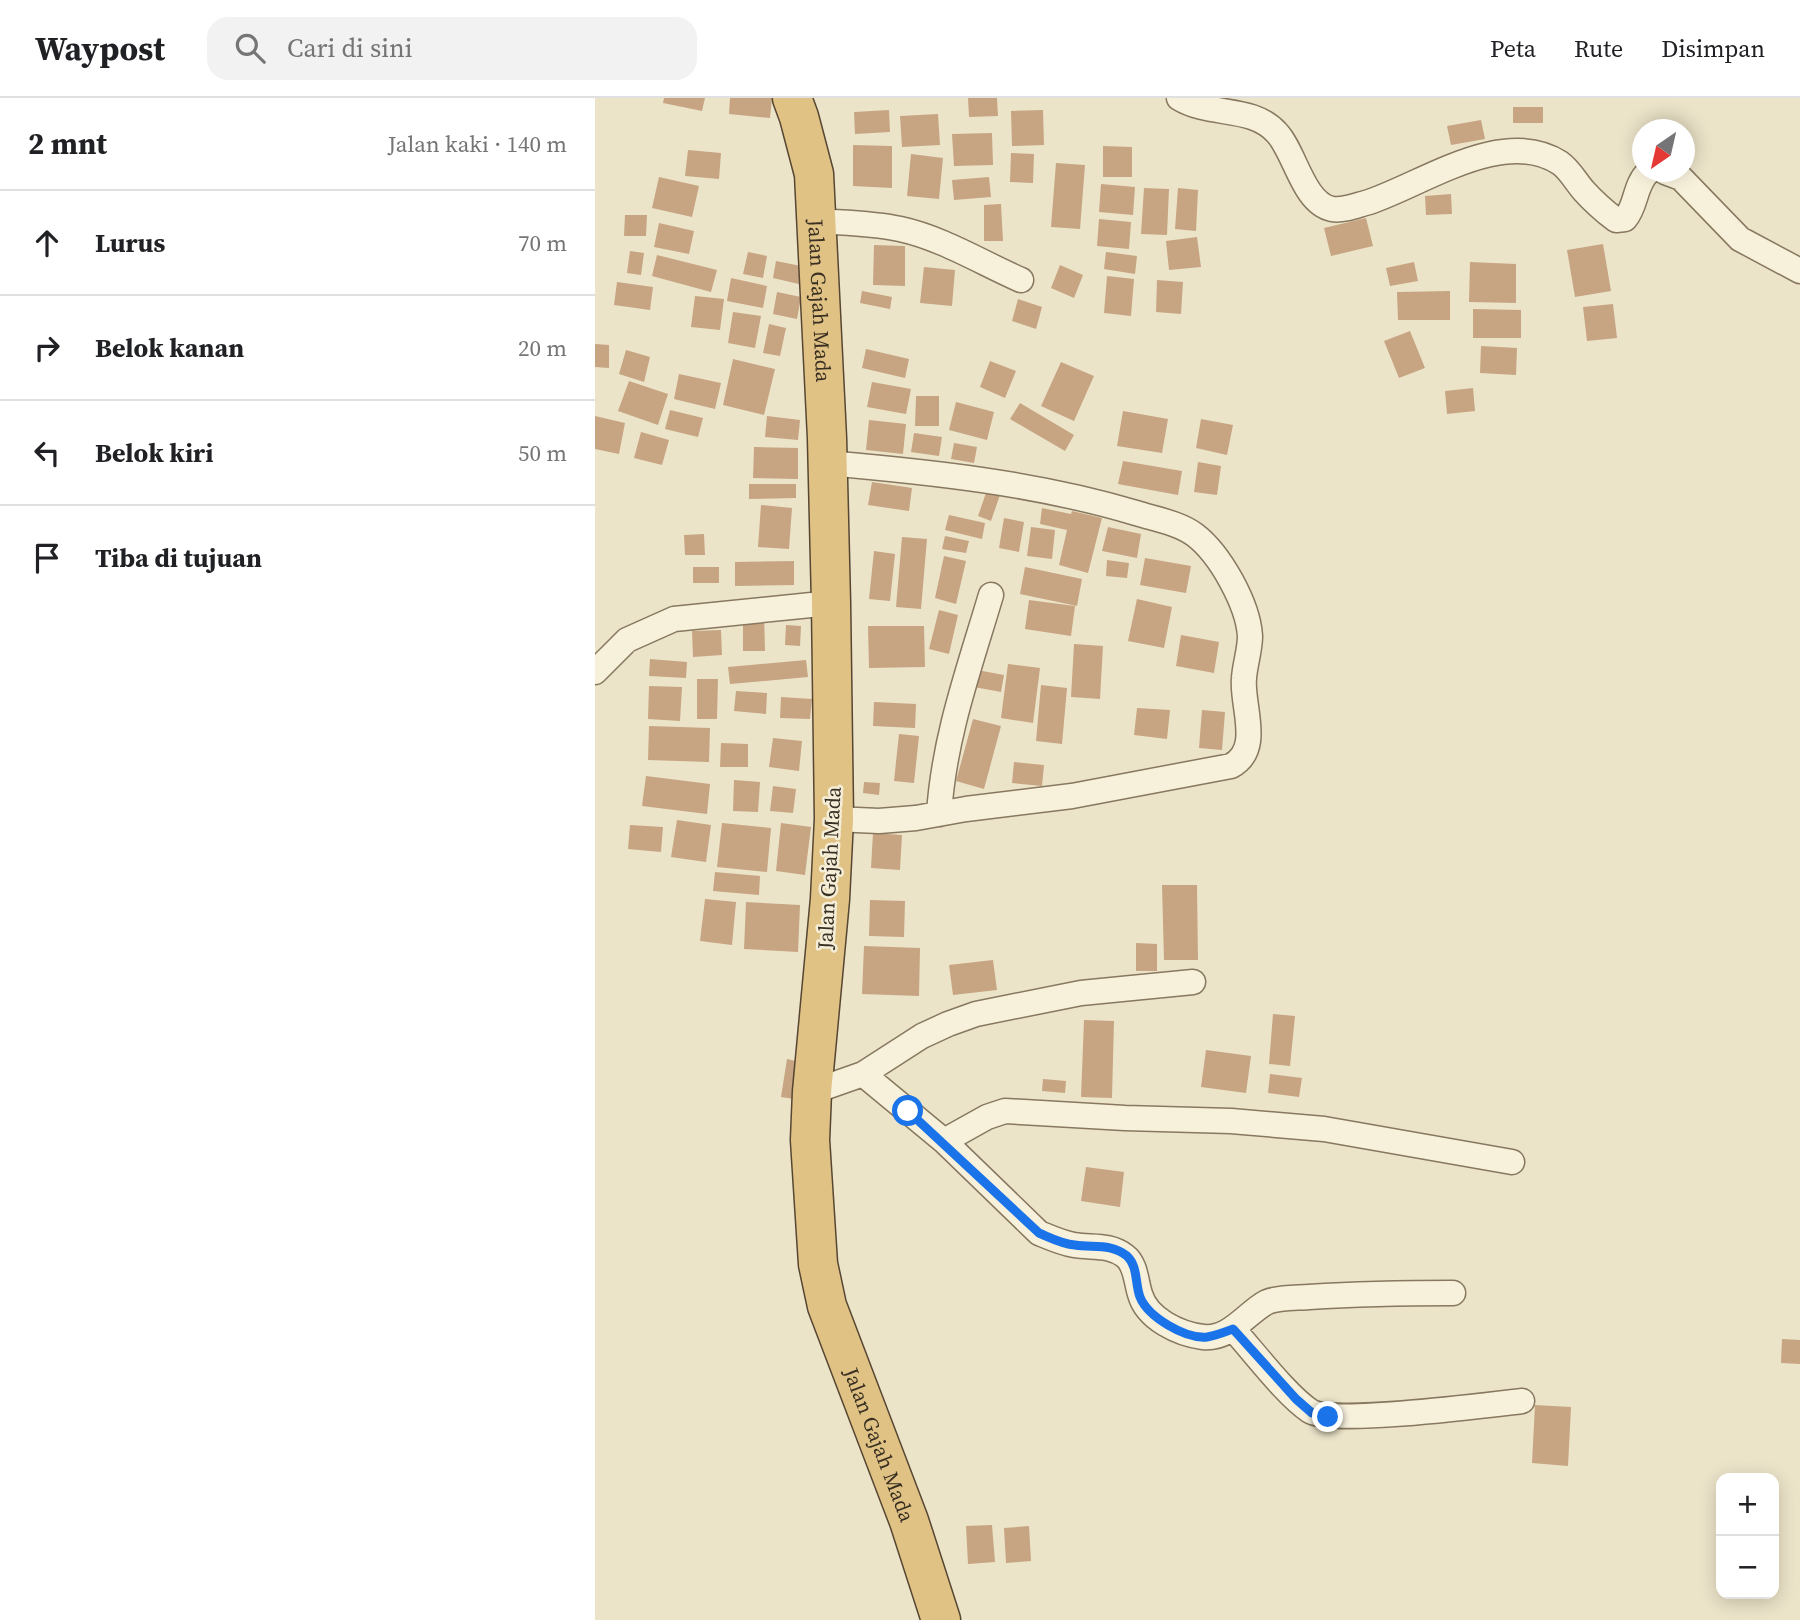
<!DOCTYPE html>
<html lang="id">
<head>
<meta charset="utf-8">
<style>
	body { margin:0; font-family:"Source Serif 4",serif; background:#f2f2f2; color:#202124 }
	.controls { position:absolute; right:21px; bottom:21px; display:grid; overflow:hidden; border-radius:14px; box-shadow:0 4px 18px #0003 }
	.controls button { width:63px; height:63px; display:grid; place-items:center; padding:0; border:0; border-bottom:2px solid #e0e0e0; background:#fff; color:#202124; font:35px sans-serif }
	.compass { position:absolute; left:1037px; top:21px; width:63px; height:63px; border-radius:50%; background:#fff; box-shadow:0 4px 18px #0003; rotate:214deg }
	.stop { position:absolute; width:21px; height:21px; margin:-16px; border:5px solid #1a73e8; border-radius:50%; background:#fff }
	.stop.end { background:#1a73e8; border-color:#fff; box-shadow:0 2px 7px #0008 }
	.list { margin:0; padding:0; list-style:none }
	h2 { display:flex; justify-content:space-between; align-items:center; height:91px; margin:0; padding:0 28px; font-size:30px }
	h2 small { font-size:23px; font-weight:400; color:#757577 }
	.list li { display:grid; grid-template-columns:46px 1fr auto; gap:21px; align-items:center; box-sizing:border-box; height:105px; padding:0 28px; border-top:2px solid #e0e0e0 }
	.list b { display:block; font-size:26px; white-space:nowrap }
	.list em { font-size:23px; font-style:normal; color:#757577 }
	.icon { flex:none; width:38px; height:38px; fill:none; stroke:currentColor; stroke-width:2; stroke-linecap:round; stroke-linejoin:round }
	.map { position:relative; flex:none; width:1205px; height:1522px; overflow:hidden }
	header { display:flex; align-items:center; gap:42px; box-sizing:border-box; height:98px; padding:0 35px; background:#fff; border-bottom:2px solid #e0e0e0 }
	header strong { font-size:33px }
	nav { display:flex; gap:38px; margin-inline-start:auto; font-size:24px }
	.search { width:490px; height:63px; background:#f2f2f2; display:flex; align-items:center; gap:18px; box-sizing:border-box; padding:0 24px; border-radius:21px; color:#757577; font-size:26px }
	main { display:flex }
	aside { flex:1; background:#fff }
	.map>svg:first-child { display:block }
	.building { fill:#c7a482 }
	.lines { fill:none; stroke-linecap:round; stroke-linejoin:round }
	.minor-casing { stroke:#87785f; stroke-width:27 }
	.trunk-casing { stroke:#564633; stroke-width:41 }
	.minor { stroke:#f7f1dc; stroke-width:24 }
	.trunk { stroke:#e0c284; stroke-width:38 }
	.route { stroke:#1a73e8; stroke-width:9 }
	.labels { text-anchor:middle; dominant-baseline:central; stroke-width:5; stroke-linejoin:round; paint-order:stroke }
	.street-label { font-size:21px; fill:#392f22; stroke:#f4eed9 }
</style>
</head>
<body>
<header>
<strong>Waypost</strong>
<div class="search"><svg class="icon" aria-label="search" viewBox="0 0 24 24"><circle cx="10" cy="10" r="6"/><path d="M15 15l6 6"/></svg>Cari di sini</div>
<nav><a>Peta</a><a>Rute</a><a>Disimpan</a></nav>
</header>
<main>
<aside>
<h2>2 mnt<small>Jalan kaki · 140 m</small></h2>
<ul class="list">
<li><svg class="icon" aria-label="ahead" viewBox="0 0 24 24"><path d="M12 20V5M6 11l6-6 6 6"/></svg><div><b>Lurus</b></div><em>70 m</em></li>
<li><svg class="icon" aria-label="right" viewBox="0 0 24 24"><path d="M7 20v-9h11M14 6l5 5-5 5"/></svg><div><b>Belok kanan</b></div><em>20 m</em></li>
<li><svg class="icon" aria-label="left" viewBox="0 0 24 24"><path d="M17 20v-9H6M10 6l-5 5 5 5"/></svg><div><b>Belok kiri</b></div><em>50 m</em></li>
<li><svg class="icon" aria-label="arrive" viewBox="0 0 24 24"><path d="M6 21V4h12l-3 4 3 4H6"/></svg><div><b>Tiba di tujuan</b></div></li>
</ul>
</aside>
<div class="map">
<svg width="1205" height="1522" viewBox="0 0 1205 1522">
	<rect width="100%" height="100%" fill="#ece4c9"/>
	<path class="building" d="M 69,0 L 110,0 L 107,13 L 68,5 Z
		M 135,0 L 177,0 L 175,20 L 134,16 Z
		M 373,0 L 402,0 L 403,18 L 374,19 Z
		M 918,9 L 948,9 L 948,25 L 918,25 Z
		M 294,12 L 295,34 L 260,36 L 259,14 Z
		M 448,12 L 449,47 L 417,48 L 416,13 Z
		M 343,16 L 345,47 L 307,49 L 305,18 Z
		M 886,22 L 890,41 L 856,47 L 852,28 Z
		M 397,35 L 398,67 L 359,68 L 357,36 Z
		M 258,47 L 297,48 L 297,90 L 258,88 Z
		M 508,48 L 537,49 L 537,79 L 508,79 Z
		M 93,52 L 126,55 L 124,81 L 90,78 Z
		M 416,55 L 439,56 L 438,85 L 415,84 Z
		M 316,56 L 348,60 L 344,101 L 312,98 Z
		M 461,65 L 490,67 L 485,131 L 456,129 Z
		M 64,79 L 104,88 L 97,119 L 57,110 Z
		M 394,79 L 396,99 L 359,102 L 357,82 Z
		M 506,86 L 540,89 L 538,117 L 504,114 Z
		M 549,90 L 574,91 L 572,137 L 546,136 Z
		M 583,90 L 603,92 L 601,133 L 580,131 Z
		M 856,96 L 857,116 L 831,117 L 830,98 Z
		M 406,106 L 408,143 L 389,143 L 389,107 Z
		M 30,117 L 52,117 L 51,138 L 29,138 Z
		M 771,120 L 778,148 L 736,158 L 729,130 Z
		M 504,121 L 536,124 L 534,151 L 502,148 Z
		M 64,125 L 99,133 L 94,156 L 59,149 Z
		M 602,139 L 606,169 L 574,172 L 571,143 Z
		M 1008,146 L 1016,193 L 980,199 L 972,152 Z
		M 279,147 L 310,148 L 310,188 L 278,187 Z
		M 35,153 L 49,155 L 46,177 L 32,175 Z
		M 153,154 L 172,158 L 168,180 L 148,176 Z
		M 511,154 L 542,158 L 540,176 L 509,171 Z
		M 62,157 L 122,172 L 116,194 L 57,178 Z
		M 181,163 L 211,169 L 208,187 L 178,180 Z
		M 819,164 L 823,183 L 795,188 L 791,170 Z
		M 875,164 L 921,166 L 921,205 L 874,204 Z
		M 465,167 L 488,177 L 479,200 L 456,190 Z
		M 329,169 L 360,172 L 357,208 L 325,205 Z
		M 512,178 L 539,181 L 536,218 L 509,215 Z
		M 136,180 L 172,188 L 168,210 L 132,203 Z
		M 562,182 L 588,184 L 586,216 L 561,214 Z
		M 22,184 L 58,189 L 55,212 L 19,207 Z
		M 267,193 L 297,199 L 295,211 L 265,205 Z
		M 855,193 L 855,222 L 803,222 L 802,194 Z
		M 182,194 L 206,199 L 202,221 L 178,216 Z
		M 100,198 L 129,201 L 125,232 L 96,229 Z
		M 423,201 L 447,209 L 441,231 L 417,223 Z
		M 1018,206 L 1022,240 L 992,243 L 988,209 Z
		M 878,211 L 926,212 L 926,240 L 878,240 Z
		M 138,214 L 166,218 L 160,250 L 133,245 Z
		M 174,226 L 191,230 L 185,258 L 168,255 Z
		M 815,233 L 830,270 L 804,280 L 789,243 Z
		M 0,246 L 14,247 L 14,270 L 0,269 Z
		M 886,248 L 922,250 L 921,277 L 885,275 Z
		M 271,251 L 314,261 L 310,280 L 267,270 Z
		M 31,252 L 55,259 L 49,284 L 24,276 Z
		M 138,261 L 180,271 L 169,317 L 128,307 Z
		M 395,263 L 421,273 L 410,300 L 385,289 Z
		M 466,264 L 499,278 L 479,323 L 446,308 Z
		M 84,276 L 126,285 L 120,311 L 79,301 Z
		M 34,283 L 73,296 L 63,327 L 23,313 Z
		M 277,284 L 316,291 L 311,316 L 272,309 Z
		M 878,290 L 880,313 L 852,316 L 850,293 Z
		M 321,298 L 344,298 L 344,328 L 320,328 Z
		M 361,304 L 399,314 L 392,342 L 354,332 Z
		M 425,305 L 479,337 L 470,353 L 415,321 Z
		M 75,312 L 108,320 L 103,339 L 70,331 Z
		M 528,313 L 573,321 L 567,355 L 522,348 Z
		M 0,318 L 30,325 L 24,356 L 0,351 Z
		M 172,318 L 205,322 L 203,342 L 170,339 Z
		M 606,321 L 638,327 L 632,357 L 601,350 Z
		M 274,322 L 311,326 L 308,356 L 271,352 Z
		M 46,334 L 74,342 L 67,367 L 39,360 Z
		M 319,335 L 347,339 L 344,358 L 316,354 Z
		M 359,345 L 382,349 L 379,365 L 356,361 Z
		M 159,349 L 203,350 L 203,381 L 158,380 Z
		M 528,363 L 587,373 L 583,397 L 523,386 Z
		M 603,364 L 626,368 L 622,397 L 599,394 Z
		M 277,384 L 317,390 L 314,413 L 273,407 Z
		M 154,386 L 201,386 L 201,400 L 154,401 Z
		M 392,392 L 405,397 L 396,423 L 383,418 Z
		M 166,407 L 197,410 L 194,451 L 163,449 Z
		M 447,410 L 476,416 L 477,413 L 507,420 L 493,475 L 464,467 L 472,432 L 445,426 Z
		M 354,417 L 390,425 L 387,441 L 350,432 Z
		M 409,420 L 429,424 L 424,454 L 404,450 Z
		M 436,429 L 460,432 L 457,461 L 432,458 Z
		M 513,429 L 546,436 L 542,460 L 507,453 Z
		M 109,436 L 110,457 L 90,457 L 89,437 Z
		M 350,438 L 374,443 L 371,455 L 347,451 Z
		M 307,439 L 332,441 L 326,511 L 301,509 Z
		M 279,453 L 300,456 L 295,503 L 274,501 Z
		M 349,458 L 371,463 L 361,506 L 340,500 Z
		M 550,460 L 596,468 L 591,495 L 545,487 Z
		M 512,462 L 534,465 L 532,480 L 511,478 Z
		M 199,463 L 199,487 L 140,488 L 140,464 Z
		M 98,469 L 124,469 L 124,485 L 98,485 Z
		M 430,469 L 487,481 L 482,508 L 425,496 Z
		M 542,501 L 577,509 L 569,550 L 533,543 Z
		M 434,502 L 480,508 L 476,538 L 430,531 Z
		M 344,512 L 363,517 L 354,556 L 334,551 Z
		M 148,515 L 169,515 L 170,553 L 148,553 Z
		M 191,527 L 206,528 L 205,548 L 190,547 Z
		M 273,528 L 329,528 L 330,569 L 274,570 Z
		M 126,532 L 127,557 L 98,559 L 97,533 Z
		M 586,537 L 624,544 L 619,575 L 581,568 Z
		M 479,546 L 508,548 L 505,601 L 476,599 Z
		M 55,561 L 92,564 L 91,580 L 54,578 Z
		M 211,562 L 213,579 L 135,586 L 133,569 Z
		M 413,566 L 445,570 L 438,625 L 406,620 Z
		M 382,572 L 409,577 L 406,594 L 379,589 Z
		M 102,581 L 123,581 L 122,621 L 102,621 Z
		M 446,587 L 472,590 L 467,646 L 441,643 Z
		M 54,588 L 87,589 L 85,623 L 53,621 Z
		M 141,593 L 172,595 L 171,616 L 139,613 Z
		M 186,599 L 217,601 L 215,621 L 185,620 Z
		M 279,604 L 321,606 L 320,630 L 278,628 Z
		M 542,610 L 575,612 L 572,641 L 539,637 Z
		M 607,612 L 630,614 L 627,652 L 604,650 Z
		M 378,621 L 406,628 L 389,691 L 361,683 Z
		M 54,628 L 115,630 L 114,664 L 53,662 Z
		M 304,636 L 324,638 L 319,685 L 299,683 Z
		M 178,640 L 207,643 L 204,673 L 174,669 Z
		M 126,645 L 153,646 L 153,669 L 125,669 Z
		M 419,664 L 449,667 L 447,688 L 417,685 Z
		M 51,678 L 115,686 L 112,716 L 47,708 Z
		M 139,682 L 165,684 L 163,714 L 138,713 Z
		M 269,684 L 285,685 L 284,697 L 268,695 Z
		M 178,688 L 201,691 L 198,715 L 175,713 Z
		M 82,722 L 116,727 L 111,764 L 76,759 Z
		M 127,725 L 176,730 L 172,774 L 122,769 Z
		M 186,725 L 216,729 L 210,777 L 181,773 Z
		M 35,727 L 68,729 L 66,754 L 33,751 Z
		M 278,735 L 307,737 L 305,772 L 276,770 Z
		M 120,774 L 165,778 L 164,797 L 118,793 Z
		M 567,787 L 602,787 L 603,862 L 569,862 Z
		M 110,801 L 141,804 L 137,847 L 105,843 Z
		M 275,802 L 310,803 L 309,839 L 274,838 Z
		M 151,804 L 205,807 L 203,854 L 149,851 Z
		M 541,845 L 562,846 L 562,873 L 541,873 Z
		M 269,848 L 325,850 L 324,898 L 267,896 Z
		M 398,862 L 402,892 L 358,897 L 354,867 Z
		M 678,916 L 700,918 L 695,968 L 674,966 Z
		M 489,922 L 519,923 L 517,1000 L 486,999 Z
		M 611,952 L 656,958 L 651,995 L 606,989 Z
		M 192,961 L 205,964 L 199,1001 L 186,999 Z
		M 675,976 L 707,980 L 704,999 L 673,995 Z
		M 448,981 L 471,983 L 470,995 L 447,993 Z
		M 491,1069 L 529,1074 L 525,1109 L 486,1103 Z
		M 1187,1241 L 1205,1242 L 1205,1266 L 1186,1265 Z
		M 940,1307 L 976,1309 L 973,1368 L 937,1365 Z
		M 397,1427 L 400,1464 L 373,1466 L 371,1428 Z
		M 434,1428 L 436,1463 L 411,1465 L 409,1430 Z"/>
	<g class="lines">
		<g class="minor-casing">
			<path id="minor" d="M 584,0 C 615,19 657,7 682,35 C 700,54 708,105 737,111 C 749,113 762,107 774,104 C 828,86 909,28 965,65 C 975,72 981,84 989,93 C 999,104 1009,113 1021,122 L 1030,121 C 1042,107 1039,88 1053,74
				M 1070,74 L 1086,80 L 1145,141 L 1205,173
				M 222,123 C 250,125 278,125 305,131 C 347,140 387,165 426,182
				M 232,365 C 335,374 441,385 541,415 C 560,421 584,425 600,437 C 625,456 653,506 655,538 C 655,552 650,566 649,580 C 646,607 668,651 636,668 L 477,698 L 371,711 L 321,720 L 284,723 L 239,721
				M 0,574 L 32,542 L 79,521 L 236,505
				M 344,716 C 349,639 374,571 396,497
				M 268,976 L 327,938 L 353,926 L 381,916 L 486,895 L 598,884
				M 217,994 L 268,976 L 349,1043 L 444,1135 C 456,1140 467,1145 479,1147 C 498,1150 514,1146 530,1158 C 541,1166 541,1184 545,1196 C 552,1221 584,1236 608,1239 C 635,1242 651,1215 672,1204 C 684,1199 701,1200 714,1199 C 762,1196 810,1195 858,1195
				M 349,1043 L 392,1019 L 410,1013 L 530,1020 L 636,1023 L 729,1031 L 917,1064
				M 638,1231 C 659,1254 691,1297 715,1313 C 736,1327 893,1307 927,1303"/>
		</g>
		<g class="trunk-casing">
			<g id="trunk">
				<path id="s1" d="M 197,0 L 204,19 L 219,76 L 232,340 L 236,505 L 239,721 L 235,801 L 217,994 L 215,1042 L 223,1166 L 232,1208 L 314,1423 L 346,1522"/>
			</g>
		</g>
		<use href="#minor" class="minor"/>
		<use href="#trunk" class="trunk"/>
	</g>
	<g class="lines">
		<path class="route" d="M 313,1013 L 444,1135 C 456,1140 467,1146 480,1147 C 498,1150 516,1145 532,1158 C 543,1168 540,1186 545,1199 C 553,1219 590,1241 612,1239 C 620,1238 630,1234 638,1231 L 701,1301 L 717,1315 L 733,1319"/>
	</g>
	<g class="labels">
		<g class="street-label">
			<text stroke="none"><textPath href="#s1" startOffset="206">Jalan Gajah Mada</textPath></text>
			<text transform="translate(234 770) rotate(-87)">Jalan Gajah Mada</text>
			<text stroke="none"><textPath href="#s1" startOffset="1362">Jalan Gajah Mada</textPath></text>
		</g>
	</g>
</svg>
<div class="controls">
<button>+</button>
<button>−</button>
</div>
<svg class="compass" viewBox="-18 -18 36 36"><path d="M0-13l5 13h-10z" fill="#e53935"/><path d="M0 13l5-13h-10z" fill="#757577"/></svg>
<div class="stop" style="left:313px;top:1013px"></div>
<div class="stop end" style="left:733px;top:1319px"></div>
</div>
</main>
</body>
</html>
